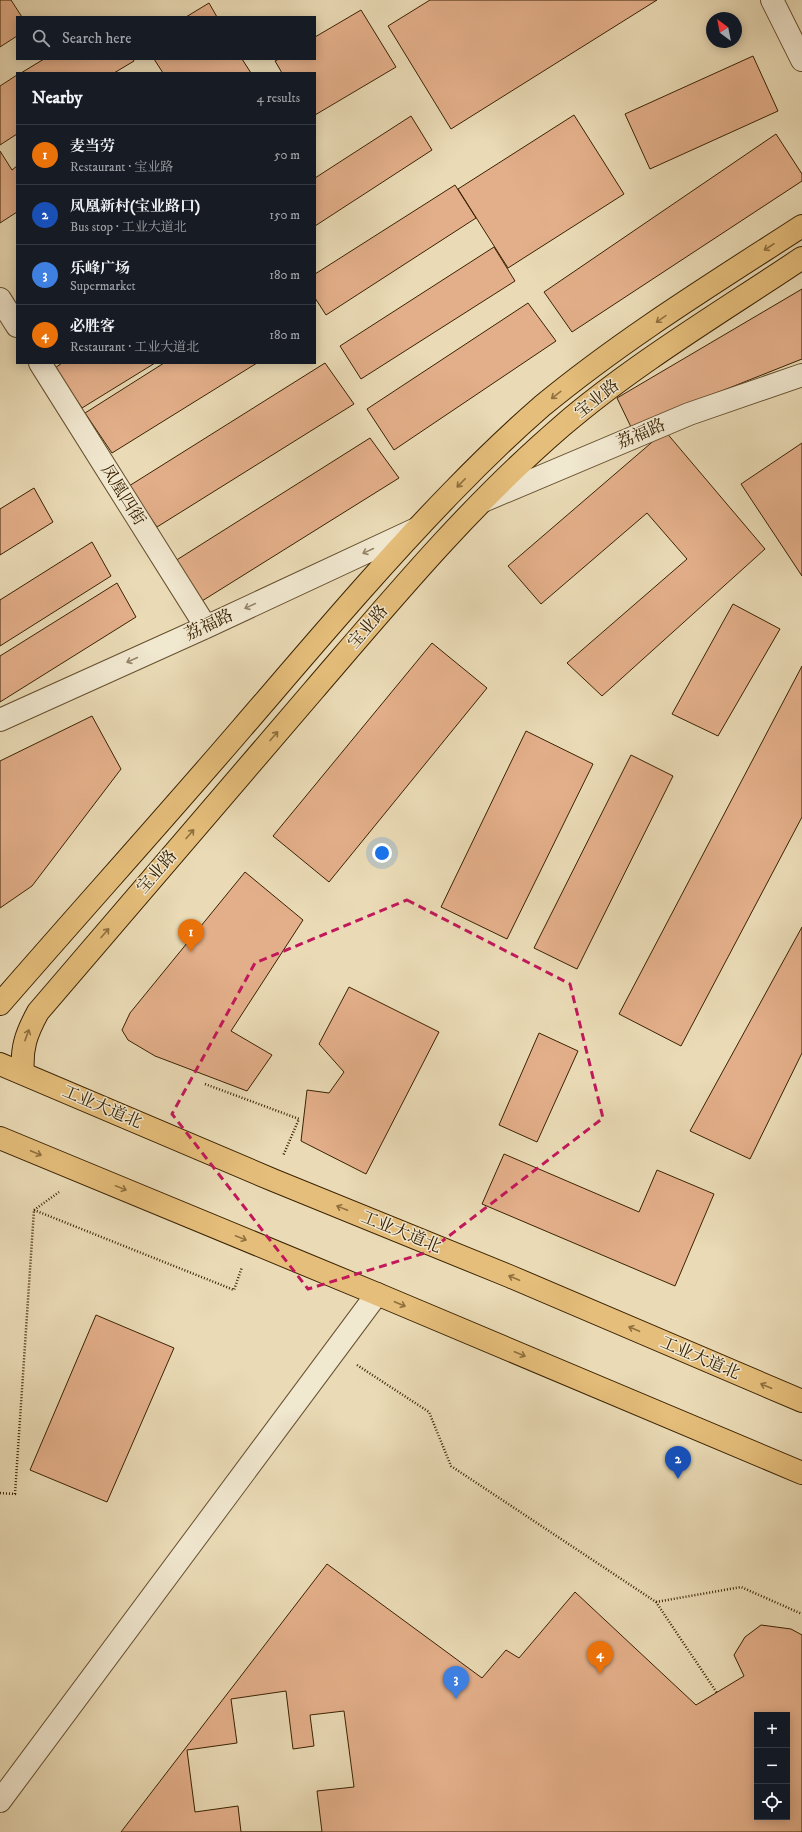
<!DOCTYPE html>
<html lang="en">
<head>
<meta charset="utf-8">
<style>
	body { margin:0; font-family:"IM FELL DW Pica","Noto Serif SC",serif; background:#20242c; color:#f1f3f6 }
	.controls { position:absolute; right:12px; bottom:12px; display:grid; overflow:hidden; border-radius:0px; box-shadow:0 2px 10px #0003 }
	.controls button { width:36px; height:36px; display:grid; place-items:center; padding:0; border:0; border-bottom:1px solid #363941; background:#171b24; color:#f1f3f6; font:20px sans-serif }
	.compass { position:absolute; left:706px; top:12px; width:36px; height:36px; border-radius:50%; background:#171b24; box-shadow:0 2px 10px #0003; rotate:328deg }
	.you { position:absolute; left:382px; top:853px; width:14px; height:14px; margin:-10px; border:3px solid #fff; border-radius:50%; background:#1a73e8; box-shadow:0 0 0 6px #1a73e833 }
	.badge { display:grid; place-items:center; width:26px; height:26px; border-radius:50%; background:#c59692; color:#fff; font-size:13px; font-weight:700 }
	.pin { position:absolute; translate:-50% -33px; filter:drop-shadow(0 1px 2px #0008) }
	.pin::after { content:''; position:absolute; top:21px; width:14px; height:12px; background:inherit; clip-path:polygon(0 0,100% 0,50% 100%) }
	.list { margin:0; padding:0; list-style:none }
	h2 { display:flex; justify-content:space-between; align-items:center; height:52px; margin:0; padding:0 16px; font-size:17px }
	h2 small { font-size:13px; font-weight:400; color:#9ea1a6 }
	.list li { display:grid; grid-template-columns:26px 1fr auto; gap:12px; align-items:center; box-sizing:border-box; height:60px; padding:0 16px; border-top:1px solid #363941 }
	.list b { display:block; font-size:15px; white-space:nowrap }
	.list p { margin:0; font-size:13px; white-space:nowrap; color:#9ea1a6 }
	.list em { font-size:13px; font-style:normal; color:#9ea1a6 }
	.icon { flex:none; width:22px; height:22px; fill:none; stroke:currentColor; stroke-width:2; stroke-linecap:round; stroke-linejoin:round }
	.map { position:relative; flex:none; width:802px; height:1832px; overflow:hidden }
	.search { position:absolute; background:#171b24; box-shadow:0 2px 10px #0003; left:16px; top:16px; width:300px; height:44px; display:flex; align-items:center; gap:10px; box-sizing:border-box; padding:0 14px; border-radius:0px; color:#9ea1a6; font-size:15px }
	.panel { position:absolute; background:#171b24; box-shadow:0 2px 10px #0003; left:16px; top:72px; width:300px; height:292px; border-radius:0px }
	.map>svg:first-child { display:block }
	.building { fill:#e3af8a; stroke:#3a2202; fill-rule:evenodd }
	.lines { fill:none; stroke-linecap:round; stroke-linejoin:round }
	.minor-casing { stroke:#66502f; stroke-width:24 }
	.major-casing { stroke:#3a2202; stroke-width:24 }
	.path { stroke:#3a2202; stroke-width:2.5; stroke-dasharray:1 2; stroke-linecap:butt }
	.minor { stroke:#f1e8d0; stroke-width:22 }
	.major { stroke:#e5be7b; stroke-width:22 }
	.oneway { stroke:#90703e }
	.oneway2 { stroke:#968569 }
	.marked { fill:none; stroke:#c2185b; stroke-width:3; stroke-dasharray:8 5; stroke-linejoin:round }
	.labels { text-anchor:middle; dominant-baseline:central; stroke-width:3; stroke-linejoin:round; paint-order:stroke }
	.street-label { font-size:17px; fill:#3a2202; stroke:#f1e8d0 }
</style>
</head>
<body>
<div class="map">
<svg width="802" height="1832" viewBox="0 0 802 1832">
	<rect width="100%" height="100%" fill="#eadbb6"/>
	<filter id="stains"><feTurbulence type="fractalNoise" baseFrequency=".005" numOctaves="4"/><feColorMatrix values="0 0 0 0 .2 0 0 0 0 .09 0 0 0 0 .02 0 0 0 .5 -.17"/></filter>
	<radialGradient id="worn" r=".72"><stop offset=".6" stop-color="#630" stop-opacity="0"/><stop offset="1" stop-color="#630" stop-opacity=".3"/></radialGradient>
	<path class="building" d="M 0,0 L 11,0 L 22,17 L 17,17 L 17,36 L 0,47 Z
		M 430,0 L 657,0 L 451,129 L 388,26 Z
		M 209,3 L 217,17 L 186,17 Z
		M 361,10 L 396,67 L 315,115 L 315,73 L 282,73 L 275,61 L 279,59 L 315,59 L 315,37 Z
		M 753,56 L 778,111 L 650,169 L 625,114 Z
		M 44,59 L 133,59 L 134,61 L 114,73 L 21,73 Z
		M 154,59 L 242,59 L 251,73 L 163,73 Z
		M 17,75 L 17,134 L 0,145 L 0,86 Z
		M 574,115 L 624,194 L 508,268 L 458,189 Z
		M 411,116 L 432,150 L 315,226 L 315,178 Z
		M 776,134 L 802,174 L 802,181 L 572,332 L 544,292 Z
		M 0,151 L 12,170 L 17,166 L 17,212 L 0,223 Z
		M 455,185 L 476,218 L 326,315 L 315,298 L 315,274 Z
		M 494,247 L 515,281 L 361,379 L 340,346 Z
		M 802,289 L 802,359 L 631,427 L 617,398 Z
		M 528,303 L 556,341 L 394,450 L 367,409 Z
		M 62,363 L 155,363 L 82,408 L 55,368 Z
		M 164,363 L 257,363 L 112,453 L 85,413 Z
		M 325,363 L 354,404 L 157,527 L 129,486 Z
		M 665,431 L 765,549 L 602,696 L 567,663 L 687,559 L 647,513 L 541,604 L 508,566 Z
		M 370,438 L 399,478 L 202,601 L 175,561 Z
		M 802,443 L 802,576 L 741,484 Z
		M 34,488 L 53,522 L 0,555 L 0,509 Z
		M 92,542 L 111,576 L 0,646 L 0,600 Z
		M 117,583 L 136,617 L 0,702 L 0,656 Z
		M 733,604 L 780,629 L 718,736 L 672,714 Z
		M 432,643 L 487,688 L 329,882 L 273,836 Z
		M 802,666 L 802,817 L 681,1046 L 619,1014 Z
		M 92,716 L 121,769 L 32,886 L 0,908 L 0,761 Z
		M 526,731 L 593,764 L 507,939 L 441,907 Z
		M 631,755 L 673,776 L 577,969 L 534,948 Z
		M 245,872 L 303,920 L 231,1031 L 272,1055 L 247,1091 L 155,1056 L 128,1040 L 122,1030 L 130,1013 Z
		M 802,927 L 802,1053 L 750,1159 L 690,1131 Z
		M 349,987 L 439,1032 L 366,1174 L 301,1141 L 307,1090 L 329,1093 L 344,1072 L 319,1044 Z
		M 539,1033 L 578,1051 L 537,1142 L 499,1125 Z
		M 504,1154 L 639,1212 L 657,1170 L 714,1194 L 675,1286 L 482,1204 Z
		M 96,1315 L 174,1348 L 107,1502 L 30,1470 Z
		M 327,1564 L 482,1678 L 506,1650 L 519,1658 L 575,1592 L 696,1705 L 744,1676 L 734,1655 L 745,1637 L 761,1625 L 791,1629 L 802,1635 L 802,1832 L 121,1832 ZM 757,1715 L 787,1715 L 787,1817 L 757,1817 Z
		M 286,1691 L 293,1749 L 314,1746 L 310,1715 L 344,1711 L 354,1787 L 317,1791 L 322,1832 L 241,1832 L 238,1806 L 195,1812 L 187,1750 L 237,1743 L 231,1699 Z"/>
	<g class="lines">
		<g class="minor-casing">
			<path id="minor" d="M 772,0 L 802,60
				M 0,299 L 17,326
				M 40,363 L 206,627
				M 483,501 L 689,414 L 802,375
				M 0,720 L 206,627 L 416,529
				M 0,1801 L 377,1294"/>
		</g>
		<g class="major-casing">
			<path id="major" d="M 0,1004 C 80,912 162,821 242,728 C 311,648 379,567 452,492 C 481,462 511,433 542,406 C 623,339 714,283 802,226
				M 0,1064 L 273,1180 L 509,1276 L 802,1401
				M 23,1074 C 21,1048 26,1034 38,1012 C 129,905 221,798 313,691 C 392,599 470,505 562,426 C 634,364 723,311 802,258
				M 0,1138 L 377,1294 L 802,1473"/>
		</g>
		<path class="path" d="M 205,1084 L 299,1119 L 283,1156
			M 34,1210 L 234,1290 L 242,1267
			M 34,1210 L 59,1192
			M 357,1365 L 429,1412 L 451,1466 L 656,1602 L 717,1693
			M 0,1493 L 15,1494 L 34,1210
			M 656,1602 L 741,1587 L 802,1614"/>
		<use href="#minor" class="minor"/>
		<use href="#major" class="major"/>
	</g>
	<defs><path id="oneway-shaft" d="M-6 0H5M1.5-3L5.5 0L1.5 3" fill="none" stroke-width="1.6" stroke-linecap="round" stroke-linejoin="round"/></defs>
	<g class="oneway">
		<use href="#oneway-shaft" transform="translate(769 247) rotate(147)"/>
		<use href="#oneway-shaft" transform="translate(661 319) rotate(145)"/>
		<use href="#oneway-shaft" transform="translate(556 395) rotate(142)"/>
		<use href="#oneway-shaft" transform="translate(461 483) rotate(134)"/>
		<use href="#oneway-shaft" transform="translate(274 736) rotate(-49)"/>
		<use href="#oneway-shaft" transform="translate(190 834) rotate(-49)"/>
		<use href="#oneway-shaft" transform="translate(105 933) rotate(-49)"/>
		<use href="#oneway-shaft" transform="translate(27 1035) rotate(-70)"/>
		<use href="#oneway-shaft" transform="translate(36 1153) rotate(23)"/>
		<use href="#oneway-shaft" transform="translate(121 1188) rotate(22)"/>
		<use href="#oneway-shaft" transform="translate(342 1208) rotate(-158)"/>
		<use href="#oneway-shaft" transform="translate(241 1238) rotate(22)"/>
		<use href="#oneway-shaft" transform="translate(514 1278) rotate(-157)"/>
		<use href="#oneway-shaft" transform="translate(400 1304) rotate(23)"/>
		<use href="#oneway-shaft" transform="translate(634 1329) rotate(-157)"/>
		<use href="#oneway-shaft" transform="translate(520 1354) rotate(23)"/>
		<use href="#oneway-shaft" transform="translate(766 1386) rotate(-157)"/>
	</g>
	<g class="oneway2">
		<use href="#oneway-shaft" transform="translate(368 551) rotate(155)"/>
		<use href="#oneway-shaft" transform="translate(250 606) rotate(155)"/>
		<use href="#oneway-shaft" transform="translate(132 660) rotate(156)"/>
	</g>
	<path class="marked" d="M 407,900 L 570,984 L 603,1118 L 428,1252 L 308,1289 L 172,1114 L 255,963 Z"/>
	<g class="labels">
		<g class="street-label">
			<text transform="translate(597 399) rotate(-38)">宝业路</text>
			<text transform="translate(641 434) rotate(-23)">荔福路</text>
			<text transform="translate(123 495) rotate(58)">凤凰四街</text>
			<text transform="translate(209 625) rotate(-25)">荔福路</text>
			<text transform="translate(368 627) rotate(-49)">宝业路</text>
			<text transform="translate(157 872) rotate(-49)">宝业路</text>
			<text transform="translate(102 1107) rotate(23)">工业大道北</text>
			<text transform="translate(401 1232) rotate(22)">工业大道北</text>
			<text transform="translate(700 1358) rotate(23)">工业大道北</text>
		</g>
	</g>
	<rect width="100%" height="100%" filter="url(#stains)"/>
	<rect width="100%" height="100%" fill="url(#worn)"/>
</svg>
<div class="controls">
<button>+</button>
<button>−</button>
<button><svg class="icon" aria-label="locate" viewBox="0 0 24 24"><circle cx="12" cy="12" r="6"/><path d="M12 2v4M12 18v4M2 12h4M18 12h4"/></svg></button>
</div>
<svg class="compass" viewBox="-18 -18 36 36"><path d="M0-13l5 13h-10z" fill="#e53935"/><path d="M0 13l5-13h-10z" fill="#9ea1a6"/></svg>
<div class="you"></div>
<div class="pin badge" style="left:191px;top:952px;background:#e8710a">1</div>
<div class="pin badge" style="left:678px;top:1479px;background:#1a4fb4">2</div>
<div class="pin badge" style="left:456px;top:1699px;background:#3f7fe0">3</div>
<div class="pin badge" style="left:600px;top:1674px;background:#e8710a">4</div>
<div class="search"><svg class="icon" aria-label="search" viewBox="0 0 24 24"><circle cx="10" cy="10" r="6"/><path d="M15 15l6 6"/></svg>Search here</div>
<section class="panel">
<h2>Nearby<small>4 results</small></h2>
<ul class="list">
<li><span class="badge" style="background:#e8710a">1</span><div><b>麦当劳</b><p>Restaurant · 宝业路</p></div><em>50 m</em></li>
<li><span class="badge" style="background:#1a4fb4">2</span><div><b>凤凰新村(宝业路口)</b><p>Bus stop · 工业大道北</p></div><em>150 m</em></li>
<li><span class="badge" style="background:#3f7fe0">3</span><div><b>乐峰广场</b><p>Supermarket</p></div><em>180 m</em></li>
<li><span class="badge" style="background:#e8710a">4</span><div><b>必胜客</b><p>Restaurant · 工业大道北</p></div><em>180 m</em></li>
</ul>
</section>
</div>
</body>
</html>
